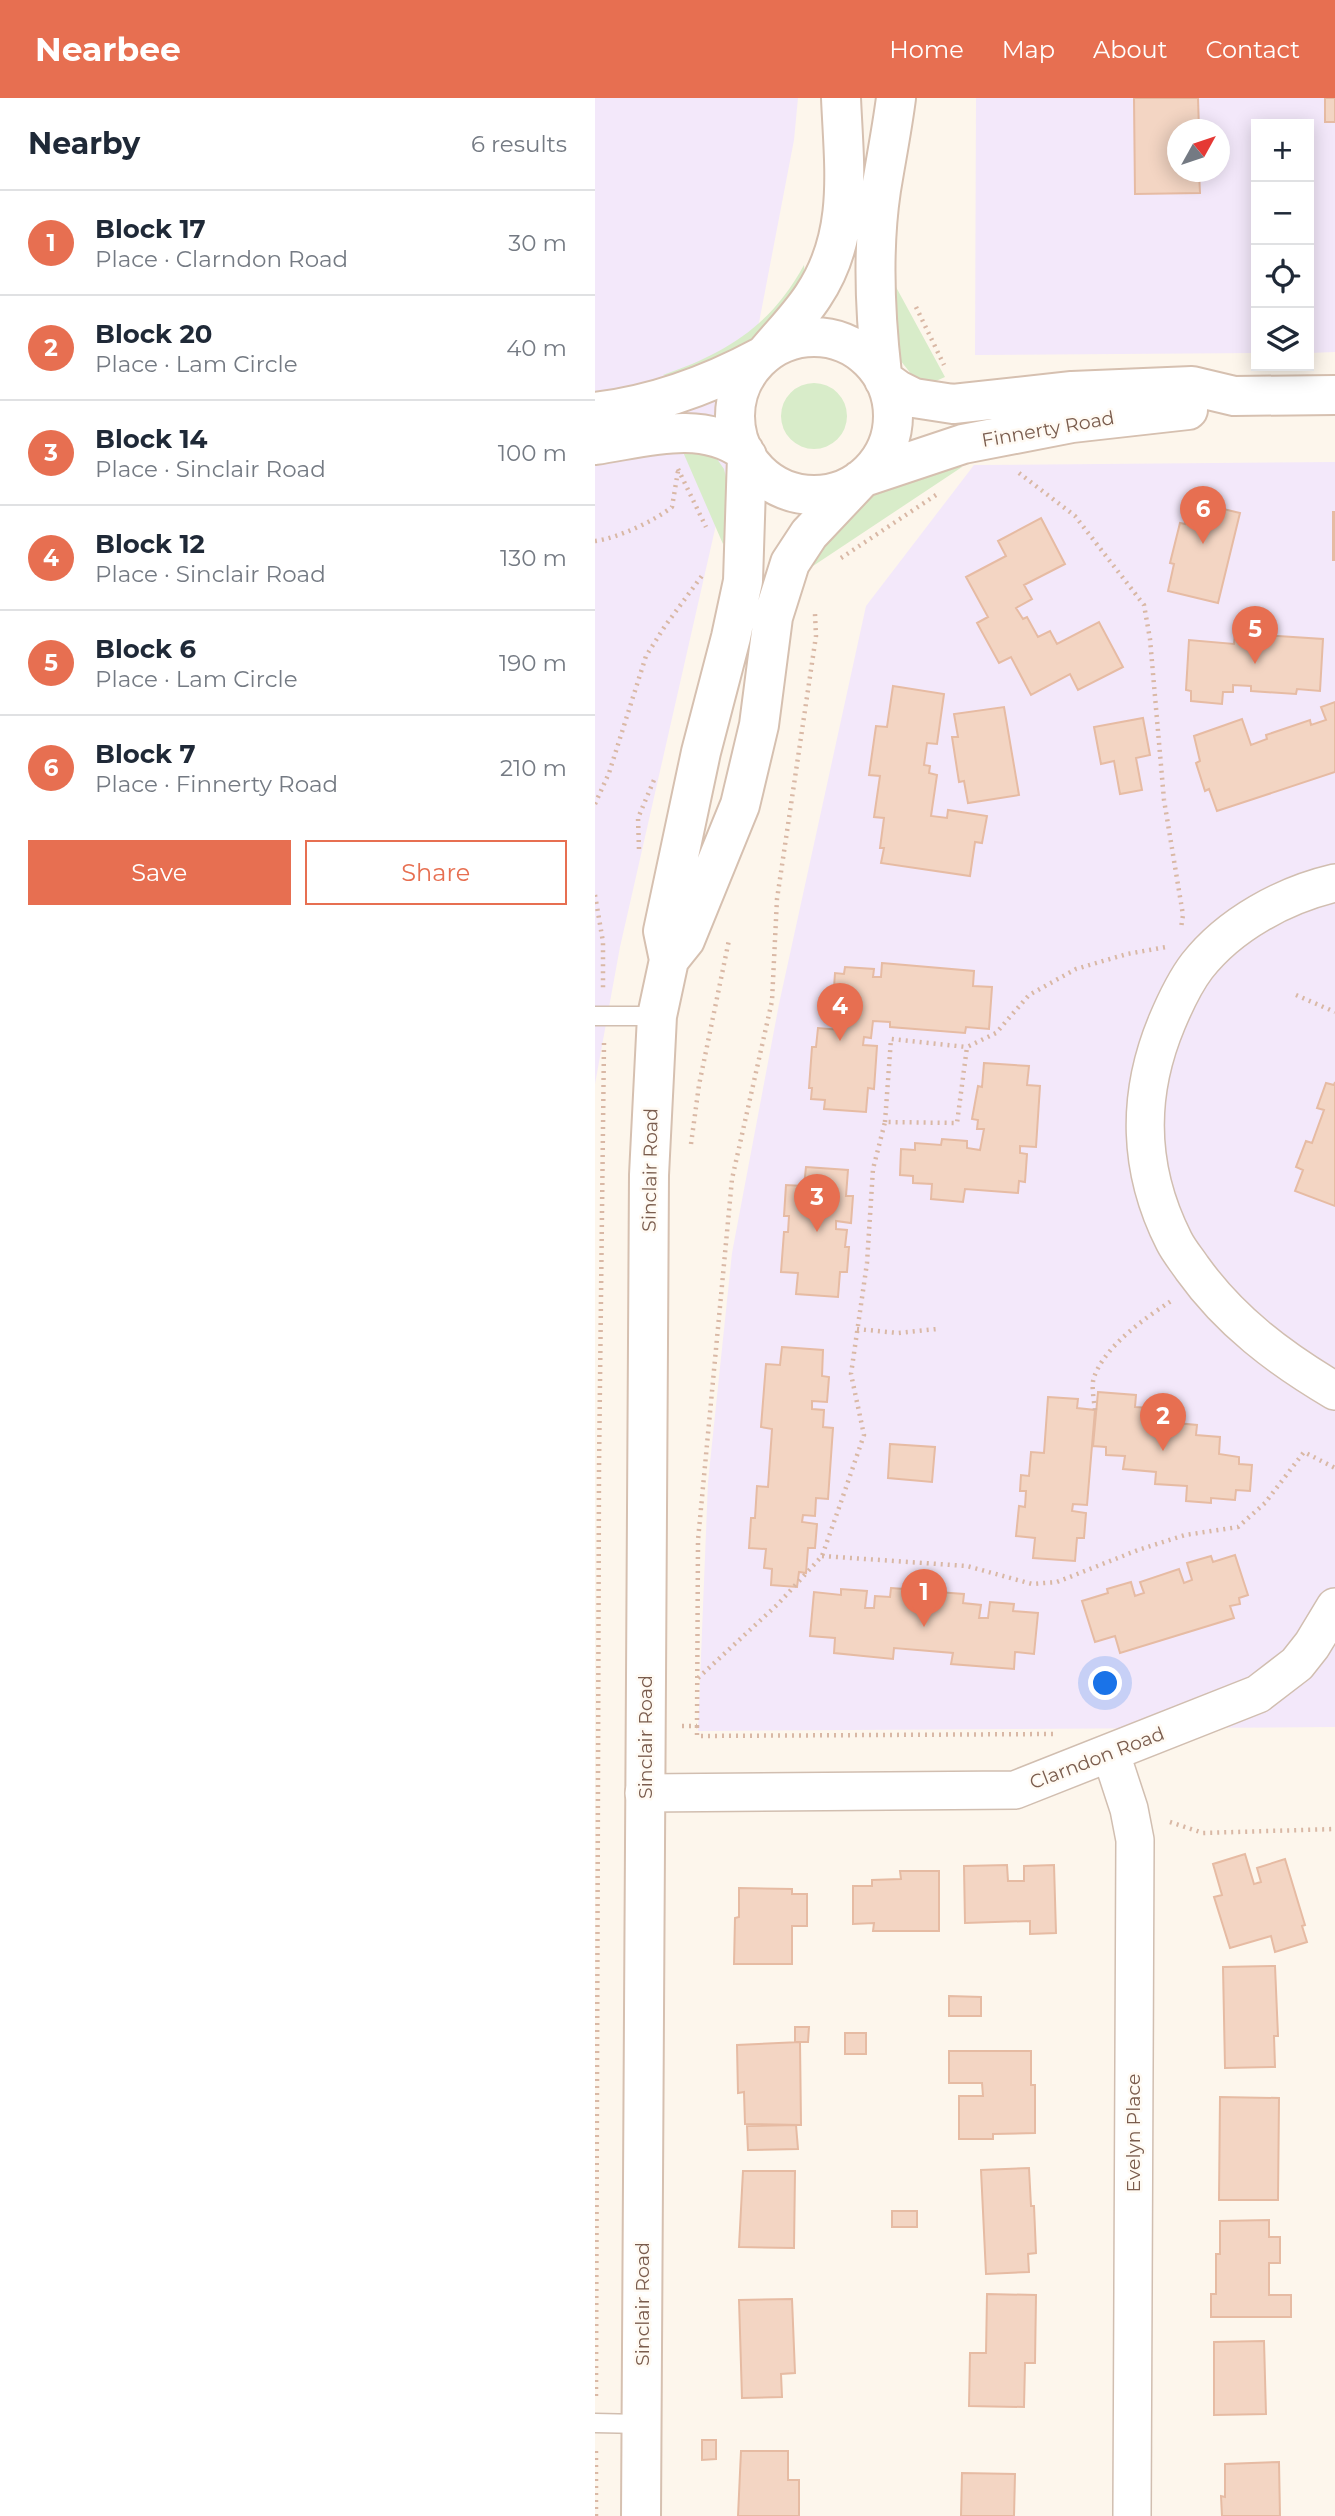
<!DOCTYPE html>
<html lang="en">
<head>
<meta charset="utf-8">
<style>
	body { margin:0; font-family:Montserrat,sans-serif; background:#f2f2f3; color:#1f2937 }
	.controls { position:absolute; right:21px; top:21px; display:grid; overflow:hidden; border-radius:0px; box-shadow:0 4px 18px #0003 }
	.controls button { width:63px; height:63px; display:grid; place-items:center; padding:0; border:0; border-bottom:2px solid #e0e1e3; background:#fff; color:#1f2937; font:35px sans-serif }
	.compass { position:absolute; left:572px; top:21px; width:63px; height:63px; border-radius:50%; background:#fff; box-shadow:0 4px 18px #0003; rotate:50deg }
	.you { position:absolute; left:511px; top:1586px; width:24px; height:24px; margin:-18px; border:5px solid #fff; border-radius:50%; background:#1a73e8; box-shadow:0 0 0 10px #1a73e833 }
	.badge { display:grid; place-items:center; width:46px; height:46px; border-radius:50%; background:#e76f51; color:#fff; font-size:23px; font-weight:700 }
	.pin { position:absolute; translate:-50% -58px; filter:drop-shadow(0 2px 4px #0008) }
	.pin::after { content:''; position:absolute; top:37px; width:24px; height:21px; background:inherit; clip-path:polygon(0 0,100% 0,50% 100%) }
	.list { margin:0; padding:0; list-style:none }
	h2 { display:flex; justify-content:space-between; align-items:center; height:91px; margin:0; padding:0 28px; font-size:30px }
	h2 small { font-size:23px; font-weight:400; color:#747a83 }
	.list li { display:grid; grid-template-columns:46px 1fr auto; gap:21px; align-items:center; box-sizing:border-box; height:105px; padding:0 28px; border-top:2px solid #e0e1e3 }
	.list b { display:block; font-size:26px; white-space:nowrap }
	.list p { margin:0; font-size:23px; white-space:nowrap; color:#747a83 }
	.list em { font-size:23px; font-style:normal; color:#747a83 }
	.actions { display:flex; gap:14px; padding:21px 28px }
	.actions a { flex:1; padding:16px 0; border:2px solid #e76f51; border-radius:0px; text-align:center; font-size:24px; color:#e76f51 }
	.actions .main { background:#e76f51; color:#fff }
	.icon { flex:none; width:38px; height:38px; fill:none; stroke:currentColor; stroke-width:2; stroke-linecap:round; stroke-linejoin:round }
	.map { position:relative; flex:none; width:740px; height:2418px; overflow:hidden }
	header { display:flex; align-items:center; gap:42px; box-sizing:border-box; height:98px; padding:0 35px; background:#e76f51; color:#fff }
	header strong { font-size:33px }
	nav { display:flex; gap:38px; margin-inline-start:auto; font-size:24px }
	main { display:flex }
	aside { flex:1; background:#fff }
	.map>svg:first-child { display:block }
	.education { fill:#f3e8fa; fill-rule:evenodd }
	.green { fill:#d8ecc9 }
	.building { fill:#f3d5c3; stroke:#e6bba3; stroke-width:2 }
	.lines { fill:none; stroke-linecap:round; stroke-linejoin:round }
	.lane-casing { stroke:#d1beb0; stroke-width:21 }
	.street-casing { stroke:#d1beb0; stroke-width:40 }
	.secondary-casing { stroke:#d6c0b0; stroke-width:42 }
	.path { stroke:#d9b8a5; stroke-width:4.5; stroke-dasharray:2 5; stroke-linecap:butt }
	.lane { stroke:#fff; stroke-width:18 }
	.street { stroke:#fff; stroke-width:37 }
	.secondary { stroke:#fff; stroke-width:38 }
	.labels { text-anchor:middle; dominant-baseline:central; stroke-width:5; stroke-linejoin:round; paint-order:stroke }
	.street-label { font-size:19px; fill:#7a5c4d; stroke:#fffaf3 }
</style>
</head>
<body>
<header>
<strong>Nearbee</strong>
<nav><a>Home</a><a>Map</a><a>About</a><a>Contact</a></nav>
</header>
<main>
<aside>
<h2>Nearby<small>6 results</small></h2>
<ul class="list">
<li><span class="badge">1</span><div><b>Block 17</b><p>Place · Clarndon Road</p></div><em>30 m</em></li>
<li><span class="badge">2</span><div><b>Block 20</b><p>Place · Lam Circle</p></div><em>40 m</em></li>
<li><span class="badge">3</span><div><b>Block 14</b><p>Place · Sinclair Road</p></div><em>100 m</em></li>
<li><span class="badge">4</span><div><b>Block 12</b><p>Place · Sinclair Road</p></div><em>130 m</em></li>
<li><span class="badge">5</span><div><b>Block 6</b><p>Place · Lam Circle</p></div><em>190 m</em></li>
<li><span class="badge">6</span><div><b>Block 7</b><p>Place · Finnerty Road</p></div><em>210 m</em></li>
</ul>
<div class="actions"><a class="main">Save</a><a>Share</a></div>
</aside>
<div class="map">
<svg width="740" height="2418" viewBox="0 0 740 2418">
	<rect width="100%" height="100%" fill="#fdf6ec"/>
	<path class="education" d="M 0,0 L 203,0 L 199,42 L 148,308 L 25,849 L 0,986 Z
		M 381,0 L 740,0 L 740,254 L 714,255 L 714,26 L 661,26 L 661,255 L 380,257 ZM 582,32 L 624,32 L 624,74 L 582,74 Z
		M 740,364 L 740,1629 L 103,1633 L 113,1384 L 137,1155 L 184,906 L 271,508 L 379,367 Z"/>
	<path class="green" d="M 209,167 L 210,180 L 156,245 L 80,282 L 68,277 C 131,255 176,228 209,167 Z
		M 301,189 L 350,279 L 334,286 L 317,277 L 305,262 L 294,198 Z
		M186 318a33 33 0 1 1 66 0a33 33 0 1 1-66 0Z
		M 111,353 L 122,361 L 129,371 L 132,383 L 135,435 L 128,446 L 88,354 Z
		M 354,366 L 367,369 L 218,468 L 226,446 L 265,404 L 287,392 Z"/>
	<path class="building" d="M 539,0 L 603,0 L 604,32 L 582,32 L 582,74 L 604,74 L 605,95 L 540,96 Z
		M 730,0 L 740,0 L 740,24 L 730,24 Z
		M 595,403 L 645,415 L 623,505 L 573,493 L 579,466 L 575,465 L 585,425 L 590,426 Z
		M 738,414 L 740,414 L 740,462 L 738,462 Z
		M 446,420 L 470,466 L 429,487 L 437,501 L 421,510 L 428,521 L 432,519 L 443,539 L 455,533 L 462,546 L 504,524 L 528,569 L 483,592 L 475,576 L 436,597 L 416,559 L 404,565 L 382,525 L 393,519 L 371,479 L 411,458 L 403,443 Z
		M 640,535 L 728,541 L 725,593 L 702,591 L 701,596 L 656,593 L 656,588 L 638,587 L 638,594 L 628,594 L 627,606 L 596,603 L 596,593 L 591,592 L 594,542 L 639,546 Z
		M 298,588 L 349,596 L 342,646 L 332,645 L 329,667 L 335,668 L 334,675 L 342,677 L 336,718 L 352,720 L 353,712 L 392,718 L 387,745 L 380,744 L 375,778 L 286,765 L 289,750 L 285,750 L 289,720 L 279,719 L 285,678 L 274,677 L 281,628 L 292,629 Z
		M 740,604 L 740,674 L 622,713 L 614,691 L 610,693 L 601,665 L 605,663 L 599,638 L 647,621 L 656,647 L 672,641 L 671,637 L 715,622 L 716,627 L 731,622 L 726,609 Z
		M 409,609 L 424,697 L 373,705 L 369,683 L 364,684 L 357,639 L 363,639 L 359,616 Z
		M 548,620 L 555,657 L 541,660 L 547,692 L 525,696 L 519,663 L 506,666 L 499,629 Z
		M 287,865 L 379,873 L 378,888 L 397,889 L 394,931 L 371,929 L 370,935 L 295,929 L 295,924 L 278,923 L 276,940 L 269,939 L 268,947 L 282,948 L 279,991 L 273,990 L 271,1014 L 229,1011 L 230,1002 L 216,1001 L 217,990 L 214,990 L 217,949 L 221,949 L 223,930 L 246,932 L 246,918 L 237,918 L 240,875 L 249,876 L 250,869 L 279,871 L 278,879 L 286,879 Z
		M 389,965 L 434,968 L 432,987 L 445,988 L 441,1049 L 425,1048 L 425,1055 L 432,1056 L 430,1084 L 424,1083 L 423,1095 L 370,1091 L 368,1104 L 336,1101 L 337,1086 L 318,1085 L 318,1078 L 305,1077 L 306,1051 L 320,1052 L 320,1045 L 346,1047 L 347,1041 L 372,1043 L 372,1050 L 385,1052 L 389,1031 L 382,1031 L 383,1022 L 377,1021 L 383,988 L 387,989 Z
		M 740,984 L 740,1108 L 700,1093 L 708,1072 L 701,1069 L 711,1043 L 717,1045 L 729,1012 L 722,1010 L 731,985 L 739,987 Z
		M 211,1069 L 253,1072 L 251,1098 L 258,1098 L 256,1125 L 241,1123 L 241,1131 L 252,1132 L 250,1149 L 254,1149 L 252,1174 L 245,1174 L 243,1199 L 201,1196 L 203,1175 L 186,1174 L 189,1134 L 193,1134 L 194,1118 L 189,1118 L 191,1087 L 209,1088 Z
		M 187,1249 L 228,1252 L 227,1278 L 234,1279 L 232,1304 L 217,1303 L 217,1311 L 229,1312 L 228,1329 L 238,1330 L 233,1401 L 221,1400 L 220,1418 L 208,1417 L 207,1424 L 222,1426 L 220,1450 L 213,1450 L 211,1475 L 204,1474 L 202,1489 L 176,1487 L 177,1471 L 169,1470 L 171,1451 L 154,1450 L 156,1420 L 160,1420 L 162,1388 L 173,1389 L 177,1331 L 166,1329 L 171,1266 L 185,1267 Z
		M 503,1294 L 541,1297 L 540,1309 L 572,1311 L 571,1324 L 602,1327 L 601,1337 L 625,1339 L 624,1356 L 644,1359 L 644,1366 L 657,1367 L 655,1393 L 641,1392 L 640,1402 L 616,1400 L 616,1405 L 591,1403 L 592,1388 L 560,1386 L 561,1374 L 528,1371 L 530,1358 L 511,1357 L 511,1349 L 498,1348 Z
		M 453,1299 L 483,1301 L 482,1310 L 500,1312 L 492,1407 L 478,1406 L 477,1413 L 491,1415 L 489,1440 L 482,1440 L 480,1463 L 438,1460 L 440,1440 L 421,1438 L 424,1408 L 430,1409 L 431,1393 L 425,1393 L 426,1377 L 434,1378 L 436,1354 L 449,1355 Z
		M 295,1346 L 340,1349 L 337,1384 L 293,1380 Z
		M 640,1457 L 653,1497 L 644,1500 L 645,1506 L 635,1508 L 639,1520 L 525,1555 L 520,1538 L 500,1544 L 487,1503 L 513,1495 L 512,1491 L 536,1484 L 540,1498 L 549,1495 L 545,1484 L 584,1471 L 589,1485 L 597,1482 L 592,1465 L 616,1458 L 618,1464 Z
		M 296,1490 L 322,1492 L 321,1504 L 342,1506 L 343,1494 L 369,1496 L 368,1505 L 386,1507 L 384,1520 L 393,1520 L 395,1504 L 419,1506 L 418,1513 L 443,1515 L 439,1556 L 420,1554 L 419,1571 L 356,1566 L 358,1555 L 299,1550 L 298,1561 L 239,1555 L 240,1540 L 215,1538 L 219,1494 L 246,1497 L 246,1491 L 272,1493 L 270,1510 L 279,1510 L 280,1498 L 295,1499 Z
		M 650,1756 L 659,1786 L 666,1784 L 662,1770 L 690,1761 L 710,1827 L 707,1828 L 712,1844 L 680,1854 L 676,1838 L 635,1850 L 619,1799 L 627,1797 L 618,1766 Z
		M 412,1767 L 413,1783 L 429,1783 L 429,1768 L 459,1767 L 461,1835 L 435,1836 L 435,1823 L 370,1825 L 369,1768 Z
		M 305,1773 L 344,1773 L 344,1833 L 278,1833 L 279,1825 L 258,1826 L 258,1788 L 277,1788 L 277,1782 L 306,1781 Z
		M 144,1790 L 197,1791 L 197,1796 L 212,1796 L 212,1828 L 197,1828 L 197,1866 L 139,1866 L 140,1820 L 144,1819 Z
		M 680,1868 L 683,1938 L 679,1938 L 680,1969 L 630,1970 L 628,1869 Z
		M 354,1898 L 386,1899 L 386,1918 L 354,1918 Z
		M 200,1929 L 214,1929 L 213,1944 L 200,1944 Z
		M 250,1935 L 271,1935 L 271,1956 L 250,1956 Z
		M 205,1944 L 206,2027 L 150,2026 L 149,1994 L 143,1995 L 142,1947 Z
		M 354,1953 L 436,1953 L 436,1987 L 440,1987 L 440,2035 L 398,2036 L 398,2041 L 364,2041 L 364,1998 L 388,1998 L 387,1985 L 354,1985 Z
		M 625,1999 L 684,2000 L 683,2102 L 624,2102 Z
		M 201,2027 L 203,2051 L 153,2052 L 152,2028 Z
		M 434,2070 L 436,2108 L 439,2108 L 441,2155 L 433,2156 L 434,2174 L 391,2176 L 386,2072 Z
		M 148,2073 L 200,2073 L 199,2150 L 144,2149 Z
		M 297,2113 L 322,2113 L 322,2129 L 297,2129 Z
		M 674,2122 L 674,2139 L 685,2139 L 685,2165 L 674,2165 L 674,2197 L 696,2197 L 696,2219 L 616,2219 L 616,2196 L 621,2196 L 621,2156 L 625,2156 L 625,2123 Z
		M 392,2196 L 441,2197 L 440,2265 L 430,2265 L 429,2309 L 374,2308 L 375,2255 L 391,2255 Z
		M 197,2201 L 200,2275 L 186,2276 L 187,2299 L 147,2300 L 144,2202 Z
		M 669,2243 L 671,2316 L 619,2317 L 619,2244 Z
		M 107,2342 L 121,2342 L 121,2361 L 107,2362 Z
		M 146,2353 L 193,2353 L 193,2382 L 204,2382 L 204,2418 L 143,2418 Z
		M 684,2364 L 685,2418 L 627,2418 L 626,2398 L 630,2399 L 630,2366 Z
		M 367,2375 L 420,2376 L 419,2418 L 366,2418 Z"/>
	<g class="lines">
		<g class="lane-casing">
			<path id="lane" d="M 0,918 L 62,918
				M 0,2325 L 46,2326"/>
		</g>
		<g class="street-casing">
			<path id="street" d="M 740,785 C 689,797 635,826 602,868 C 589,885 580,905 572,924 C 541,998 543,1072 579,1143 C 584,1153 591,1161 597,1170 C 635,1223 684,1260 740,1293
				M 516,1656 L 534,1711 L 540,1742 L 537,2418
				M 49,1695 L 420,1692 L 663,1596 L 702,1566 L 717,1547 L 740,1509"/>
		</g>
		<g class="secondary-casing">
			<path id="secondary" d="M140 318a79 79 0 1 1 158 0a79 79 0 1 1-158 0Z
				M 173,253 C 188,235 205,218 218,198 C 259,137 249,70 246,0
				M 287,276 C 280,216 277,152 286,92 C 291,61 297,31 301,0
				M 289,282 L 303,292 L 319,300 L 358,306 L 477,293 L 597,288 L 639,298 L 740,297
				M 0,314 C 59,307 114,287 166,259
				M 0,347 C 49,340 106,321 149,353
				M 269,379 L 368,346 L 477,325 L 593,312
				M 74,862 L 90,842 L 145,707 L 164,627 L 178,519 L 195,465 L 214,436 L 265,382
				M 46,2418 L 54,1077 L 62,918 L 74,862 L 68,833 L 106,654 L 136,539 L 148,483 L 152,358"/>
		</g>
		<path class="path" d="M 321,209 L 349,267
			M 83,371 L 111,429
			M 424,375 L 480,418 L 549,507 L 555,541 L 569,702 L 588,817 L 586,830
			M 0,443 C 23,440 59,423 77,409 L 83,373
			M 246,460 L 341,397
			M 0,706 L 14,675 L 51,558 L 70,528 L 109,475
			M 44,751 L 43,720 L 59,682
			M 0,797 L 8,844 L 8,891
			M 701,897 L 740,914
			M 290,1024 L 296,941 L 372,949
			M 96,1046 L 104,987 L 134,842
			M 262,1231 L 303,1235 L 342,1231
			M 500,1312 C 499,1302 496,1288 499,1279 C 511,1247 549,1221 576,1203
			M 227,1458 L 372,1468 L 437,1486 L 462,1484 L 543,1452 L 590,1437 L 643,1429 L 670,1405 L 709,1354 L 740,1370
			M 103,1580 L 183,1506 L 227,1458 L 246,1404 L 269,1337 L 256,1276 L 272,1165 L 278,1071 L 290,1024 L 362,1025 L 372,949 L 401,935 L 434,897 L 481,871 L 532,856 L 571,849
			M 87,1628 L 102,1628 L 103,1442 L 137,1081 L 177,903 L 182,801 L 221,538 L 220,516
			M 102,1628 L 102,1638 L 458,1636
			M 575,1724 L 608,1735 L 740,1731
			M 1,2298 L 4,1370 L 9,945
			M 1,2418 L 1,2352"/>
		<use href="#lane" class="lane"/>
		<use href="#street" class="street"/>
		<use href="#secondary" class="secondary"/>
	</g>
	<g class="labels">
		<g class="street-label">
			<text transform="translate(453 331) rotate(-10)">Finnerty Road</text>
			<text transform="translate(55 1072) rotate(-89)">Sinclair Road</text>
			<text transform="translate(50 1639) rotate(-90)">Sinclair Road</text>
			<text transform="translate(502 1660) rotate(-21)">Clarndon Road</text>
			<text transform="translate(538 2035) rotate(-90)">Evelyn Place</text>
			<text transform="translate(47 2206) rotate(-90)">Sinclair Road</text>
		</g>
	</g>
</svg>
<div class="controls">
<button>+</button>
<button>−</button>
<button><svg class="icon" aria-label="locate" viewBox="0 0 24 24"><circle cx="12" cy="12" r="6"/><path d="M12 2v4M12 18v4M2 12h4M18 12h4"/></svg></button>
<button><svg class="icon" aria-label="layers" viewBox="0 0 24 24"><path d="M12 4l9 5-9 5-9-5zM3 14l9 5 9-5"/></svg></button>
</div>
<svg class="compass" viewBox="-18 -18 36 36"><path d="M0-13l5 13h-10z" fill="#e53935"/><path d="M0 13l5-13h-10z" fill="#747a83"/></svg>
<div class="you"></div>
<div class="pin badge" style="left:329px;top:1529px">1</div>
<div class="pin badge" style="left:568px;top:1353px">2</div>
<div class="pin badge" style="left:222px;top:1134px">3</div>
<div class="pin badge" style="left:245px;top:943px">4</div>
<div class="pin badge" style="left:660px;top:566px">5</div>
<div class="pin badge" style="left:608px;top:446px">6</div>
</div>
</main>
</body>
</html>
